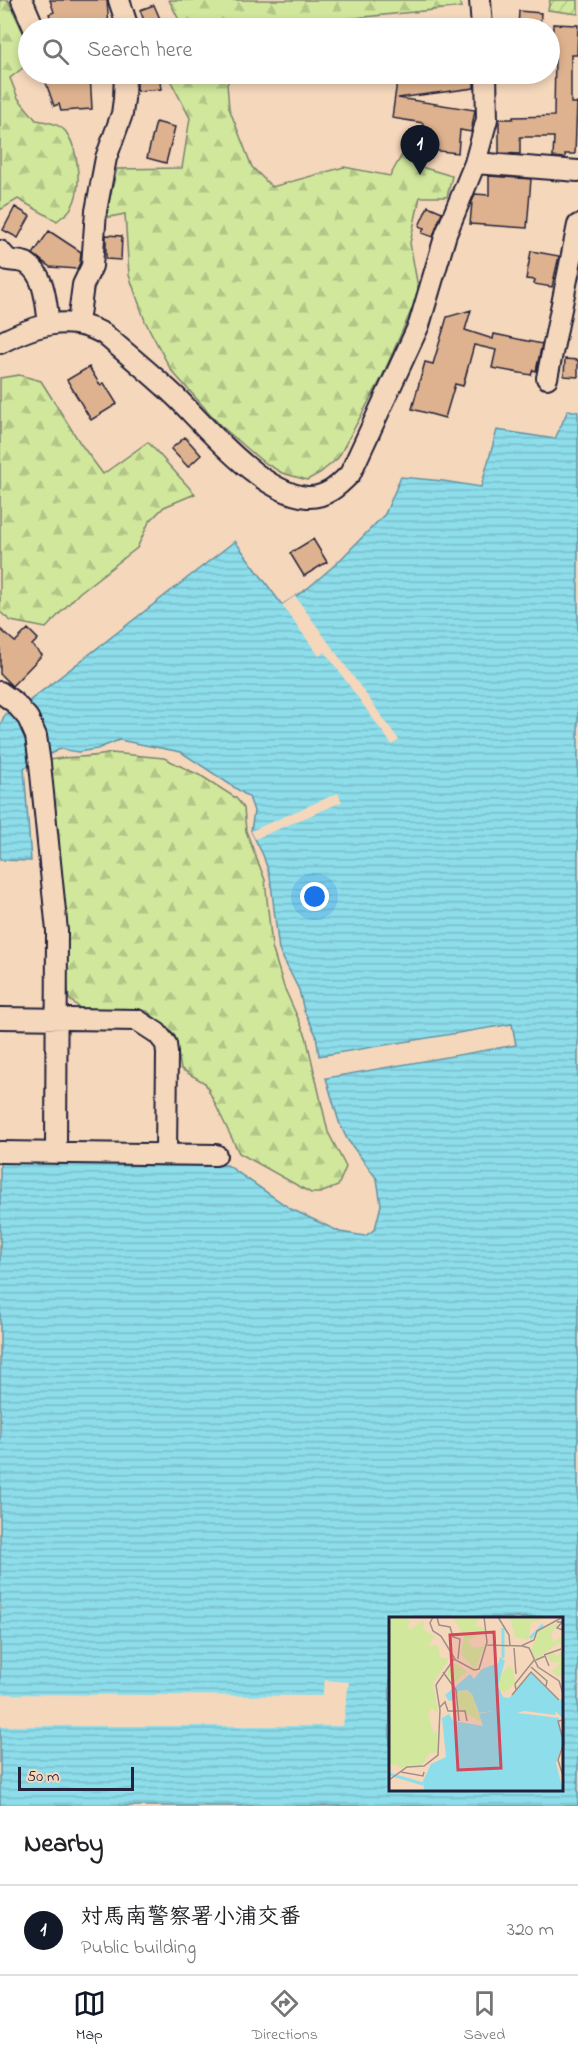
<!DOCTYPE html>
<html lang="en">
<head>
<meta charset="utf-8">
<style>
	body { margin:0; font-family:"Indie Flower","Klee One",sans-serif; background:#f2f2f2; color:#202124 }
	.scale { position:absolute; left:18px; bottom:15px; width:116px; box-sizing:border-box; padding-left:6px; border:3px solid #22223b; border-top:0; font-size:16px; line-height:21px; white-space:nowrap; color:#22223b; -webkit-text-stroke:4px #f5d7bb; paint-order:stroke }
	.you { position:absolute; left:315px; top:897px; width:21px; height:21px; margin:-15px; border:4px solid #fff; border-radius:50%; background:#1a73e8; box-shadow:0 0 0 9px #1a73e833 }
	.badge { display:grid; place-items:center; width:39px; height:39px; border-radius:50%; background:#111827; color:#fff; font-size:20px; font-weight:700 }
	.pin { position:absolute; translate:-50% -50px; filter:drop-shadow(0 2px 3px #0008) }
	.pin::after { content:''; position:absolute; top:32px; width:21px; height:18px; background:inherit; clip-path:polygon(0 0,100% 0,50% 100%) }
	.list { margin:0; padding:0; list-style:none }
	h2 { display:flex; justify-content:space-between; align-items:center; height:78px; margin:0; padding:0 24px; font-size:26px }
	h2 small { font-size:20px; font-weight:400; color:#757577 }
	.list li { display:grid; grid-template-columns:39px 1fr auto; gap:18px; align-items:center; box-sizing:border-box; height:90px; padding:0 24px; border-top:2px solid #e0e0e0 }
	.list b { display:block; font-size:22px; white-space:nowrap }
	.list p { margin:0; font-size:20px; white-space:nowrap; color:#757577 }
	.list em { font-size:20px; font-style:normal; color:#757577 }
	.icon { flex:none; width:33px; height:33px; fill:none; stroke:currentColor; stroke-width:2; stroke-linecap:round; stroke-linejoin:round }
	.map { position:relative; flex:none; width:578px; height:1806px; overflow:hidden }
	.search { position:absolute; background:#fff; box-shadow:0 3px 9px #0003; left:18px; right:18px; top:18px; height:66px; display:flex; align-items:center; gap:15px; box-sizing:border-box; padding:0 21px; border-radius:33px; color:#757577; font-size:22px }
	.sheet { height:168px; background:#fff }
	nav { display:flex; justify-content:space-around; align-items:center; box-sizing:border-box; height:84px; border-top:2px solid #e0e0e0; background:#fff; font-size:16px; color:#757577 }
	nav a { display:grid; justify-items:center; gap:3px }
	nav .on { color:#111827 }
	.map>svg:first-child { display:block }
	.forest { fill:url(#forest-firs); stroke:#79846c; stroke-width:1.5 }
	.garden { fill:url(#garden-furrows); stroke:#79846c; stroke-width:1.5 }
	.water { fill:url(#water-rules); stroke:#6292a4; stroke-width:1.5; fill-rule:evenodd }
	.pier { fill:#f5d7bb }
	.building { fill:#deb28e; stroke:#22223b; stroke-width:1.5 }
	.lines { fill:none; stroke-linecap:round; stroke-linejoin:round }
	.minor-casing { stroke:#22223b; stroke-width:24 }
	.minor { stroke:#f5d7bb; stroke-width:20 }
	.inset-river { fill:none; stroke:#8dddea; stroke-width:3 }
	.inset-road { fill:none; stroke:#a18f88; stroke-width:1.5 }
	.view { fill:#d1495b; fill-opacity:0.15; stroke:#d1495b; stroke-width:3 }
	.inset-edge { fill:none; stroke:#22223b; stroke-width:3 }
</style>
</head>
<body>
<div class="map">
<svg width="578" height="1806" viewBox="0 0 578 1806">
	<defs>
		<pattern id="forest-firs" width="22" height="20" patternUnits="userSpaceOnUse" patternTransform="scale(1.5)"><rect width="22" height="20" fill="#d0e79c"/><path d="M5 1l3.5 6h-7zM16 11l3.5 6h-7z" fill="#b2c687"/></pattern>
		<pattern id="garden-furrows" width="10" height="10" patternUnits="userSpaceOnUse" patternTransform="scale(1.5)"><rect width="10" height="10" fill="#d0e79c"/><path d="M-1 1l2-2M0 10L10 0M9 11l2-2" fill="none" stroke="#b2c687"/></pattern>
		<pattern id="water-rules" width="6" height="5" patternUnits="userSpaceOnUse" patternTransform="scale(1.5)"><rect width="6" height="5" fill="#8dddea"/><path d="M0 2.5h6" fill="none" stroke="#79bdca"/></pattern>
	</defs>
	<rect width="100%" height="100%" fill="#f5d7bb"/>
	<filter id="ink" filterUnits="userSpaceOnUse"><feTurbulence type="fractalNoise" baseFrequency=".0167" numOctaves="2"/><feDisplacementMap in="SourceGraphic" scale="12" xChannelSelector="R" yChannelSelector="G"/><feConvolveMatrix kernelMatrix="1 2 1 2 8 2 1 2 1" color-interpolation-filters="sRGB"/></filter>
	<g filter="url(#ink)">
		<path class="forest" d="M 0,0 L 8,0 L 27,41 L 28,64 L 10,78 L 18,98 L 36,120 C 46,122 59,123 66,132 C 79,150 84,194 68,212 C 65,215 60,218 57,221 L 18,199 L 0,210 Z
			M 169,0 L 459,0 L 462,7 L 276,26 L 273,28 L 183,28 Z
			M 167,74 L 233,74 L 227,84 L 229,108 L 252,167 L 272,187 L 344,167 L 390,176 L 403,153 L 418,166 L 452,176 L 447,197 L 420,197 L 410,243 L 419,293 L 381,379 L 338,458 L 320,473 L 307,480 L 282,473 L 262,461 L 220,425 L 171,370 L 145,321 L 129,275 L 125,214 L 105,218 L 117,169 L 182,168 L 190,118 Z
			M 19,375 L 41,381 L 80,443 L 103,474 L 148,442 L 195,494 L 164,507 L 149,522 L 137,548 L 79,593 L 46,628 L 11,621 L 0,612 L 0,378 Z
			M 111,753 L 164,758 L 203,777 L 236,798 L 244,808 L 246,831 L 265,880 L 272,947 L 284,987 L 306,1036 L 328,1132 L 346,1167 L 338,1186 L 320,1193 L 311,1193 L 239,1153 L 205,1083 L 181,1069 L 175,1036 L 147,1011 L 80,1008 L 69,999 L 57,866 L 59,839 L 50,760 C 71,755 90,759 111,753 Z"/>
		<path class="garden" d="M 550,0 L 578,0 L 578,14 L 548,10 Z"/>
		<path class="water" d="M 568,410 L 578,412 L 578,1806 L 0,1806 L 0,1160 L 227,1165 L 291,1209 L 340,1232 L 365,1236 L 375,1229 L 381,1205 L 377,1179 L 347,1139 L 339,1122 L 326,1078 L 516,1045 L 512,1024 L 319,1056 L 316,1035 L 304,1011 L 299,990 L 279,950 L 270,876 L 263,855 L 251,831 L 254,811 L 249,797 L 181,752 L 119,740 L 97,749 L 78,752 L 60,749 L 24,768 L 31,861 L 0,860 L 0,726 L 5,714 L 29,701 L 235,541 L 282,605 L 308,588 L 337,563 L 385,514 L 401,477 L 443,481 L 481,487 L 497,430 L 555,439 ZM 390,1618 L 562,1618 L 562,1790 L 390,1790 Z"/>
		<path class="pier" d="M 295,596 L 399,740 L 392,745 L 325,652 L 319,656 L 282,605 Z
			M 338,793 L 342,802 L 255,839 L 251,831 Z
			M 325,1680 L 349,1682 L 343,1726 L 0,1726 L 0,1694 L 322,1696 Z"/>
		<path class="building" d="M 50,0 L 107,0 L 109,28 L 54,28 L 49,14 L 54,12 Z
			M 154,5 L 164,28 L 147,28 L 140,10 Z
			M 519,11 L 541,13 L 540,28 L 518,28 Z
			M 553,24 L 578,25 L 577,55 L 571,55 L 571,103 L 577,103 L 575,154 L 565,154 L 565,158 L 553,157 L 554,137 L 520,137 L 520,154 L 499,153 L 499,119 L 513,119 L 513,117 L 554,116 L 555,54 L 552,54 Z
			M 43,74 L 90,74 L 92,109 L 61,111 L 59,104 L 54,106 Z
			M 137,74 L 159,74 L 161,89 L 137,91 Z
			M 398,74 L 474,74 L 474,88 L 398,98 L 475,110 L 471,132 L 460,130 L 458,153 L 420,149 L 423,123 L 392,118 Z
			M 156,122 L 175,127 L 166,163 L 147,158 Z
			M 489,176 L 531,179 L 527,228 L 470,224 L 472,202 L 475,194 L 489,195 Z
			M 428,206 L 442,212 L 433,237 L 422,233 L 424,228 L 419,226 Z
			M 15,207 L 30,216 L 18,238 L 3,230 Z
			M 49,231 L 81,252 L 80,263 L 77,269 L 50,267 L 33,254 Z
			M 106,235 L 122,236 L 121,260 L 106,259 Z
			M 531,251 L 559,256 L 552,287 L 534,284 L 535,280 L 526,279 Z
			M 471,310 L 465,330 L 493,339 L 494,334 L 542,344 L 536,371 L 533,370 L 531,375 L 492,368 L 496,350 L 474,345 L 463,386 L 455,384 L 445,418 L 412,409 L 425,362 L 433,364 L 447,317 Z
			M 565,359 L 578,360 L 578,377 L 564,376 Z
			M 89,367 L 100,385 L 104,383 L 117,404 L 91,420 L 67,380 Z
			M 185,437 L 201,455 L 188,467 L 171,449 Z
			M 313,539 L 327,562 L 304,576 L 290,553 Z
			M 0,629 L 15,642 L 28,629 L 38,639 L 32,645 L 42,655 L 12,686 L 0,674 Z"/>
		<g class="lines">
			<g class="minor-casing">
				<path id="minor" d="M 22,0 L 34,28
					M 119,0 L 128,28
					M 480,0 L 482,28
					M 475,163 L 578,171
					M 0,251 L 8,260 C 13,261 22,261 26,263 C 46,275 46,305 49,324
					M 78,323 L 83,285 L 92,266 L 96,211 L 106,158 L 122,114 L 124,99 L 125,74
					M 0,343 C 35,325 68,314 104,334 C 128,355 154,376 177,398 C 208,429 261,493 307,497 C 326,498 338,486 350,474 L 419,325 L 446,234 L 475,163 L 487,119 L 486,74
					M 547,378 L 578,225
					M 0,692 L 15,703 L 28,718 L 36,736 L 40,764 L 57,931 L 56,1153
					M 0,1018 L 137,1020 L 157,1033 L 166,1044 L 167,1053 L 166,1154
					M 0,1152 L 216,1155"/>
			</g>
			<use href="#minor" class="minor"/>
		</g>
	</g>
	<g transform="translate(389 1617)">
		<rect width="174" height="174" fill="#f5d7bb"/>
		<path d="M 0,0 L 16,0 L 22,4 L 18,9 L 22,12 L 35,3 L 34,12 L 46,20 L 38,29 L 49,28 L 51,40 L 60,42 L 44,66 L 49,96 L 42,91 L 39,97 L 44,115 L 48,115 L 48,135 L 41,136 L 33,148 L 19,148 L 12,152 L 9,148 L 0,148 ZM 64,0 L 90,0 L 86,9 L 93,10 L 96,16 L 79,23 L 83,31 L 96,29 L 86,52 L 72,38 L 75,19 ZM 117,0 L 164,0 L 142,5 L 139,23 L 126,20 L 122,4 ZM 171,5 L 162,16 L 164,25 L 174,19 L 174,29 L 170,26 L 147,42 L 142,33 L 150,14 ZM 174,33 L 174,59 L 168,59 L 163,54 L 172,46 L 163,45 L 158,39 L 165,36 L 168,40 ZM 64,46 L 78,54 L 67,65 L 59,60 L 59,52 ZM 119,49 L 124,52 L 126,66 L 116,75 L 111,73 L 110,62 ZM 77,74 L 83,77 L 92,105 L 70,92 L 68,75 Z" fill="#d0e79c"/>
		<path d="M 111,40 L 116,44 L 109,69 L 114,80 L 120,81 L 142,56 L 171,84 L 174,79 L 174,101 L 166,94 L 167,98 L 135,94 L 128,96 L 170,101 L 173,127 L 167,146 L 174,174 L 35,174 L 34,164 L 42,147 L 57,140 L 53,101 L 60,97 L 64,104 L 94,109 L 90,97 L 104,94 L 90,96 L 83,77 L 78,73 L 69,74 L 67,82 L 60,84 L 56,78 L 81,57 L 85,62 L 93,52 L 109,46 Z" fill="#8dddea"/>
		<path class="inset-river" d="M 141,21 L 154,8M 114,41 L 114,11M 0,157 L 34,167"/>
		<path class="inset-road" d="M 44,0 L 41,6 L 44,14 L 52,19 L 66,42M 48,0 L 50,8 L 61,10 L 64,20 L 71,22 L 69,42M 109,0 L 120,18 L 121,29M 168,5 L 173,5 L 168,11 L 174,13M 98,28 L 132,29 L 145,23 L 148,14 L 174,0M 133,29 L 140,31 L 149,50 L 170,64 L 174,77M 125,31 L 127,57M 155,38 L 172,32M 147,43 L 156,39 L 160,49M 142,50 L 158,64 L 157,69M 54,55 L 67,73 L 70,104M 127,73 L 126,67 L 146,42M 123,78 L 142,55 L 170,83M 51,90 L 56,85 L 59,94 L 76,94 L 78,104M 174,103 L 169,104 L 174,123M 174,128 L 169,143 L 174,159M 12,155 L 34,159 L 35,155M 0,163 L 18,150 L 35,149 L 49,138 L 51,93 L 47,68 L 65,42 L 85,53 L 90,52 L 98,25 L 95,0"/>
		<path class="view" d="M 105,15 L 112,151 L 69,153 L 61,18 Z"/>
		<rect width="174" height="174" class="inset-edge"/>
	</g>
</svg>
<div class="scale">50 m</div>
<div class="you"></div>
<div class="pin badge" style="left:420px;top:175px">1</div>
<div class="search"><svg class="icon" aria-label="search" viewBox="0 0 24 24"><circle cx="10" cy="10" r="6"/><path d="M15 15l6 6"/></svg>Search here</div>
</div>
<section class="sheet">
<h2>Nearby<small></small></h2>
<ul class="list">
<li><span class="badge">1</span><div><b>対馬南警察署小浦交番</b><p>Public building</p></div><em>320 m</em></li>
</ul>
</section>
<nav>
<a class="on"><svg class="icon" aria-label="map" viewBox="0 0 24 24"><path d="M3 6l6-2 6 2 6-2v14l-6 2-6-2-6 2zM9 4v14M15 6v14"/></svg>Map</a>
<a><svg class="icon" aria-label="directions" viewBox="0 0 24 24"><path d="M12 3l9 9-9 9-9-9zM9 14v-3h6M13 9l2 2-2 2"/></svg>Directions</a>
<a><svg class="icon" aria-label="saved" viewBox="0 0 24 24"><path d="M7 4h10v16l-5-4-5 4z"/></svg>Saved</a>
</nav>
</body>
</html>
